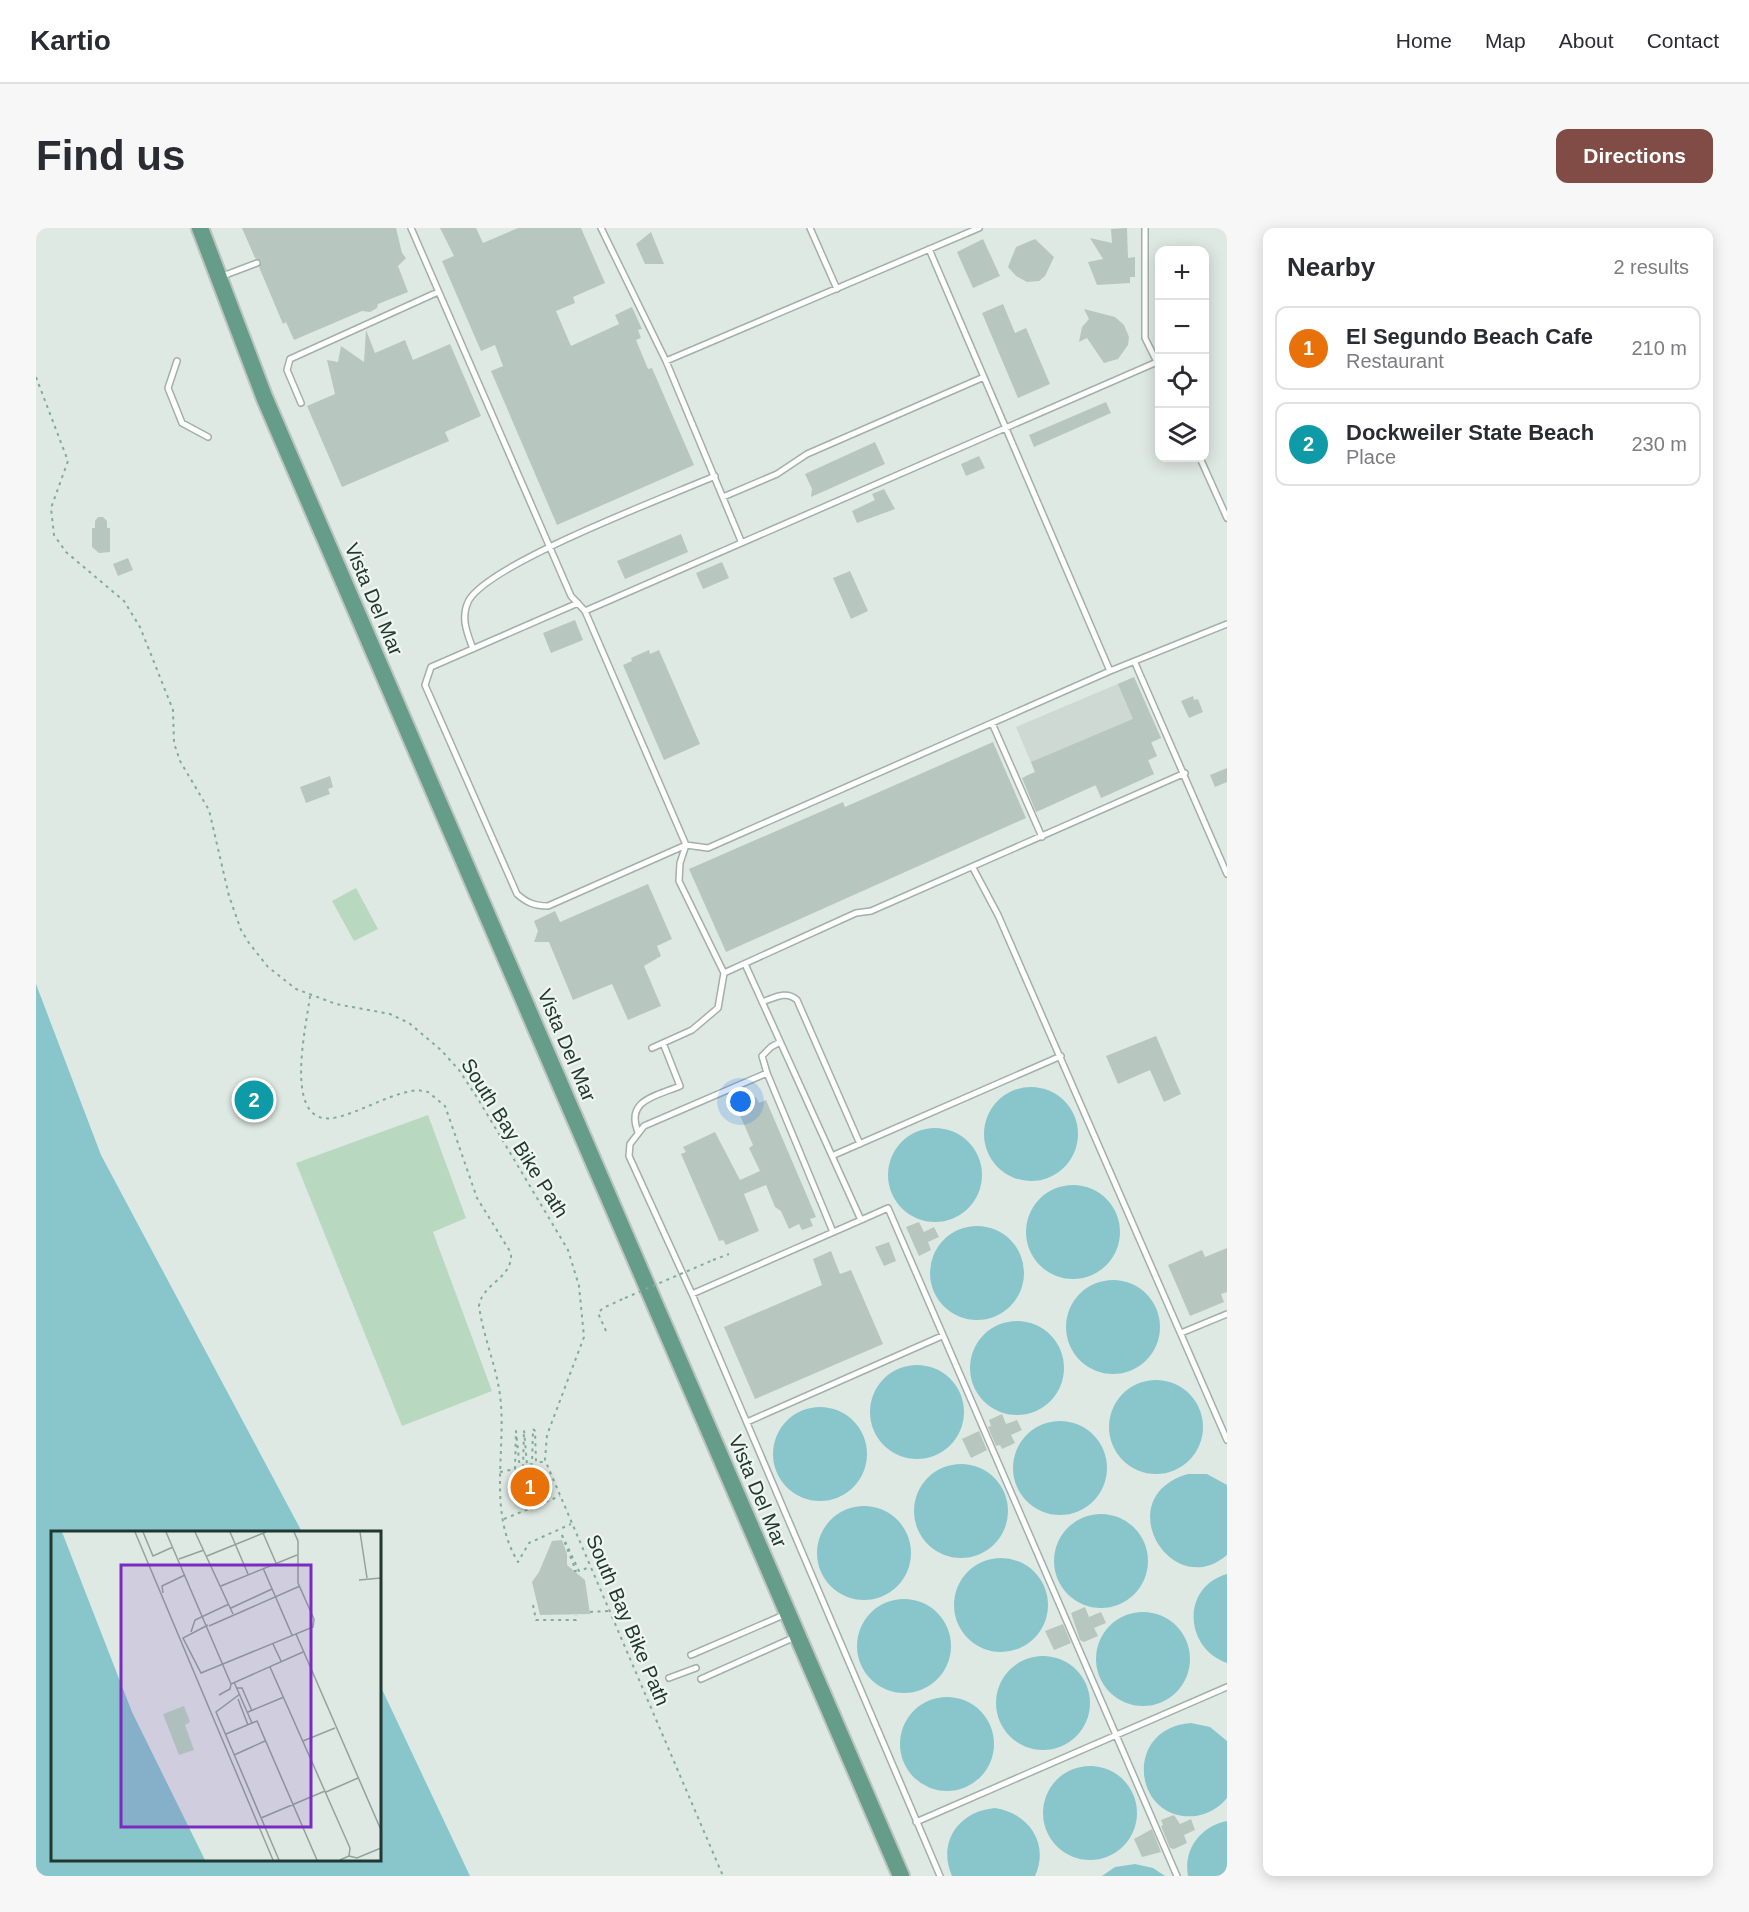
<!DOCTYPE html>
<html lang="en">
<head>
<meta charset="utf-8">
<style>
	body { margin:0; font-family:Arial,sans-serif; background:#f7f7f7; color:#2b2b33 }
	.controls { position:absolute; right:18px; top:18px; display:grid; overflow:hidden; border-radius:12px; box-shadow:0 3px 15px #0003 }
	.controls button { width:54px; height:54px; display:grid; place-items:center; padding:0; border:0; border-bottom:2px solid #e1e1e2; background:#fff; color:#2b2b33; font:30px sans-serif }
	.you { position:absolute; left:705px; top:874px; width:21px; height:21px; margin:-15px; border:4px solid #fff; border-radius:50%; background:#1a73e8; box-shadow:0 0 0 9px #1a73e833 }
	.badge { display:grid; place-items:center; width:39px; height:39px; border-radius:50%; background:#804c45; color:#fff; font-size:20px; font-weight:700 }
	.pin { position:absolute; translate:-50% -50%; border:3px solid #fff; box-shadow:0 2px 6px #0006 }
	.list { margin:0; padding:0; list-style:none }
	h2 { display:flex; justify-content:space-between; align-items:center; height:78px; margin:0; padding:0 24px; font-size:26px }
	h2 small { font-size:20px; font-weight:400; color:#7c7c81 }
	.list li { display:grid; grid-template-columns:39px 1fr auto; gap:18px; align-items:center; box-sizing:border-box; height:84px; margin:0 12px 12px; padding:0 12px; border:2px solid #e1e1e2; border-radius:12px }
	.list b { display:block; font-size:22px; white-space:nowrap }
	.list p { margin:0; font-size:20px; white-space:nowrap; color:#7c7c81 }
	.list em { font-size:20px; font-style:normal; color:#7c7c81 }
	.icon { flex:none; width:33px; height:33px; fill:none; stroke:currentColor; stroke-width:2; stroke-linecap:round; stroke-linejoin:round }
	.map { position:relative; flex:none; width:1191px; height:1648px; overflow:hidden; border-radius:12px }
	header { display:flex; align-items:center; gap:36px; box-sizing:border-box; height:84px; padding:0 30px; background:#fff; border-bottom:2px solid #e1e1e2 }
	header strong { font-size:28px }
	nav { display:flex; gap:33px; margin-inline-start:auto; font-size:21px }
	.intro { display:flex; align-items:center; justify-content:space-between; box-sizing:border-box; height:144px; padding:0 36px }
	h1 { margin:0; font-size:42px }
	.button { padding:15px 27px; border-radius:12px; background:#804c45; color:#fff; font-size:21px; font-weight:700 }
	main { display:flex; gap:36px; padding:0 36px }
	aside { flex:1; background:#fff; border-radius:12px; box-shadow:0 3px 15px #0003 }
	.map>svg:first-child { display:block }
	.built { fill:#cdd9d2 }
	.green { fill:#b8d9bf }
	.water { fill:#89c6cc }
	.building { fill:#b7c6bf }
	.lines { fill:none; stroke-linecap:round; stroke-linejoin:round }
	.lane-casing { stroke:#a2b0aa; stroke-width:8 }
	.primary-casing { stroke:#bcc3c1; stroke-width:20 }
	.path { stroke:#81ab9a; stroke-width:2; stroke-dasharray:3 4.5; stroke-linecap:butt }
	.lane { stroke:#fff; stroke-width:5 }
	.primary { stroke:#659c8a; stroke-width:16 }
	.path-bridge { stroke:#81ab9a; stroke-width:2; stroke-dasharray:3 4.5; stroke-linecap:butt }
	.labels { text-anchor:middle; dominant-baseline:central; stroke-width:4.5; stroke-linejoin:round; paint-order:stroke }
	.street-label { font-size:20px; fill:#213830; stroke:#eff6f2 }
	.inset-road { fill:none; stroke:#93a29c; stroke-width:1.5 }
	.view { fill:#7b2cbf; fill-opacity:0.15; stroke:#7b2cbf; stroke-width:3 }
	.inset-edge { fill:none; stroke:#213830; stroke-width:3 }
</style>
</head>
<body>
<header>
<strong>Kartio</strong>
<nav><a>Home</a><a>Map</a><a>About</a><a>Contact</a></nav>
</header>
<div class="intro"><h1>Find us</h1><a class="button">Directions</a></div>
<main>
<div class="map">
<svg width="1191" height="1648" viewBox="0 0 1191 1648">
	<rect width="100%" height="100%" fill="#dfe9e4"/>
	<path class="built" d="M 1098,449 L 1125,510 L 1115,515 L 1121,528 L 1112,533 L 1118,546 L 1065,570 L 1059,557 L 1005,582 L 989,548 L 999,544 L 980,499 Z"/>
	<path class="green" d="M 320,660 L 342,701 L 318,713 L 296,673 Z
		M 392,887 L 430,990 L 397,1004 L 456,1163 L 366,1198 L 260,935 Z"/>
	<path class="water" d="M 0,756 L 65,927 L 266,1304 L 16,1304 L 16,1632 L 344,1632 L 344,1457 L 434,1648 L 0,1648 Z
		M948 906a47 47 0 1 1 94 0a47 47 0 1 1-94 0Z
		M852 947a47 47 0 1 1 94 0a47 47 0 1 1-94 0Z
		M990 1004a47 47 0 1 1 94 0a47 47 0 1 1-94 0Z
		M894 1045a47 47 0 1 1 94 0a47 47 0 1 1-94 0Z
		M1030 1099a47 47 0 1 1 94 0a47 47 0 1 1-94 0Z
		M934 1140a47 47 0 1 1 94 0a47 47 0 1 1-94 0Z
		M834 1184a47 47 0 1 1 94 0a47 47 0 1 1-94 0Z
		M1073 1199a47 47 0 1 1 94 0a47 47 0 1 1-94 0Z
		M737 1226a47 47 0 1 1 94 0a47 47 0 1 1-94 0Z
		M977 1240a47 47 0 1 1 94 0a47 47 0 1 1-94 0Z
		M878 1283a47 47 0 1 1 94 0a47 47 0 1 1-94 0Z
		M 1152,1246 L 1171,1246 L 1191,1257 L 1191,1327 C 1135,1375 1072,1269 1152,1246 Z
		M781 1325a47 47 0 1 1 94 0a47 47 0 1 1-94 0Z
		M1018 1333a47 47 0 1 1 94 0a47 47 0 1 1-94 0Z
		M918 1377a47 47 0 1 1 94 0a47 47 0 1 1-94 0Z
		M 1191,1346 L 1191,1435 C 1148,1420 1145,1359 1191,1346 Z
		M821 1418a47 47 0 1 1 94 0a47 47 0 1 1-94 0Z
		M1060 1431a47 47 0 1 1 94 0a47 47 0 1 1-94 0Z
		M960 1475a47 47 0 1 1 94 0a47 47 0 1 1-94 0Z
		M864 1516a47 47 0 1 1 94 0a47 47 0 1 1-94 0Z
		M 1155,1495 L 1174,1499 L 1191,1513 L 1191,1570 C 1183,1580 1172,1586 1160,1588 C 1097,1595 1086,1500 1155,1495 Z
		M1007 1585a47 47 0 1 1 94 0a47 47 0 1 1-94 0Z
		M 959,1580 C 992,1585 1014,1615 999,1648 L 916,1648 C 901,1614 923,1583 959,1580 Z
		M 1191,1593 L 1191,1648 L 1152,1648 C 1147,1621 1165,1598 1191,1593 Z
		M 1099,1636 L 1117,1640 L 1129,1648 L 1066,1648 L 1079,1639 Z"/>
	<path class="building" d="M 206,0 L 360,0 L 366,25 L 370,30 L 362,38 L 372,64 L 342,76 L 341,80 L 334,84 L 326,83 L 258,112 L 250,94 L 247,96 L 223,39 L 225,33 L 219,30 Z
		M 404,0 L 440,0 L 447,15 L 482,0 L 545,0 L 569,55 L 537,69 L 539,75 L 520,83 L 535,118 L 583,96 L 579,87 L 596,79 L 606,101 L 602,102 L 605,110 L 600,112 L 612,141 L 616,140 L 658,237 L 521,297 L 455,143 L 467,138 L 459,117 L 445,123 L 406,33 L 418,28 Z
		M 1091,0 L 1092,30 L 1099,29 L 1099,49 L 1094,49 L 1094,55 L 1061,57 L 1052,34 L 1067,31 L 1054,10 L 1076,15 L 1075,1 Z
		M 615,4 L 628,36 L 609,36 L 600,16 Z
		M 947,11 L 964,48 L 937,60 L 921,24 Z
		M 999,11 L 1018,29 L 1009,48 L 1003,53 L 991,54 L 980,48 L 972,39 L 980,19 Z
		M 967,76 L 979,105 L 990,100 L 1014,156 L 982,170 L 946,85 Z
		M 1048,81 L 1079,89 L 1088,97 L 1093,109 L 1092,117 L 1082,131 L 1068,135 L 1051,110 L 1043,114 L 1046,99 L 1053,91 Z
		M 330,102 L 339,125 L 369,112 L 377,132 L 414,116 L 445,188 L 409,204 L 413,213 L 306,259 L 271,178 L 299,166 L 291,132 L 302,134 L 305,118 L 328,134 Z
		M 1070,174 L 1075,185 L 998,219 L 993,207 Z
		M 839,214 L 849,236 L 775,269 L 776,261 L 769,246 Z
		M 943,228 L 949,240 L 930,248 L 925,236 Z
		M 848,261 L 859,281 L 821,295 L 816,283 L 839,272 L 836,266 Z
		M 62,289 L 67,289 L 71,293 L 71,300 L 74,300 L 74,324 L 63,325 L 56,319 L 56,300 L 59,300 L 59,293 Z
		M 645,306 L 652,324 L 589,351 L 581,333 Z
		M 92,330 L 97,342 L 82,348 L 77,336 Z
		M 686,334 L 693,350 L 667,361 L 660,345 Z
		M 814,343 L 832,383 L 815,391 L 797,350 Z
		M 539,392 L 547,412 L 515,425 L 507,405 Z
		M 613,422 L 614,426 L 623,422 L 664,516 L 628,532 L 587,437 L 596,433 L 595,430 Z
		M 1098,449 L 1125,510 L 1115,514 L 1121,528 L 1112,532 L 1118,546 L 1065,570 L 1060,557 L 1000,584 L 986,550 L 999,544 L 995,534 L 1097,491 L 1082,456 Z
		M 1157,468 L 1158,472 L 1162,471 L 1167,484 L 1153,490 L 1145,473 Z
		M 957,514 L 990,590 L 690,724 L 653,641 L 807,574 L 809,579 Z
		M 1191,540 L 1191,554 L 1179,559 L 1174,547 Z
		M 294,548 L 297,559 L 292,561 L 294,566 L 270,575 L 264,559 Z
		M 612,656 L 636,711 L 621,718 L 625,728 L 608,738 L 625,778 L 592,792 L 576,756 L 537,772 L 513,714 L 498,714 L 502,703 L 498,693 L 519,683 L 524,694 Z
		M 1120,808 L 1145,866 L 1128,874 L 1114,842 L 1082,856 L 1070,828 Z
		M 720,869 L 723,875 L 730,872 L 780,989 L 774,991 L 777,998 L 766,1002 L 763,996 L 753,1001 L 745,983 L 739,979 L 730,957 L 708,966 L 723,1003 L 690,1017 L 687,1012 L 683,1013 L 645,926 L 650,924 L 647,919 L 679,904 L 704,952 L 724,943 L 713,920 L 717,917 L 703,885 L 713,880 L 710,873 Z
		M 883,994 L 888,1004 L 898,999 L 903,1009 L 892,1014 L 895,1022 L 883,1028 L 870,999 Z
		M 853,1014 L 860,1033 L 848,1038 L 839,1019 Z
		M 1191,1020 L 1191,1064 L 1185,1066 L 1188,1074 L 1154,1088 L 1132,1037 L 1166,1022 L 1169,1029 Z
		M 795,1023 L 804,1046 L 815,1042 L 847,1116 L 719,1171 L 688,1099 L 786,1057 L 777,1031 Z
		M 966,1186 L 970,1196 L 981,1192 L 986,1202 L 975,1207 L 979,1215 L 966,1221 L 964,1217 L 960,1218 L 952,1199 L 955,1198 L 953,1192 Z
		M 943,1203 L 951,1222 L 935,1230 L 926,1211 Z
		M 497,1238 L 500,1243 L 503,1242 L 505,1245 L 510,1254 L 512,1272 L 490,1282 L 475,1248 Z
		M 526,1312 L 531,1326 L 531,1337 L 549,1352 L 554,1386 L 504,1387 L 496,1354 L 503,1344 L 516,1313 Z
		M 1049,1379 L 1053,1389 L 1065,1384 L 1070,1395 L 1058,1400 L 1062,1408 L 1048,1414 L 1044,1412 L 1035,1385 Z
		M 1027,1396 L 1035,1415 L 1018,1422 L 1009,1403 Z
		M 1138,1587 L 1144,1596 L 1155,1591 L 1159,1602 L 1148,1607 L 1151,1615 L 1138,1621 L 1134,1620 L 1125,1598 L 1127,1597 L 1125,1592 Z
		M 1116,1601 L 1125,1624 L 1106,1629 L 1098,1611 Z"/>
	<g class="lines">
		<g class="lane-casing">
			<path id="lane" d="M 375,0 L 535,368 L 549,383 L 650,617 L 644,635 L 643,653 L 688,745 L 682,780 L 656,802 L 616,820
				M 565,0 L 630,133 L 705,313
				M 774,0 L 801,61
				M 1109,0 L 1109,110 L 1124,140
				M 893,21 L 1074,443
				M 184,49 L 221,35
				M 141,133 L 132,160 L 146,195 L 172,209
				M 630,133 L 943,0
				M 265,175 L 251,142 L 254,131 L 402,64
				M 1164,230 L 1191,290
				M 687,269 L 741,246 L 771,226 L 948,149
				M 542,375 L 395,439 L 389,457 L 481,666 C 491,675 499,678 512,678 L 650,617 L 672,620 L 1074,443 L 1191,396
				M 549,383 L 1121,134
				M 437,421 C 431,405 424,389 433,372 C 456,334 631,269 679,248
				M 1099,435 L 1191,646
				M 956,495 L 1006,609
				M 937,640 L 962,687 L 1191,1212
				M 688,745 L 820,685 L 835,683 L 1149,545
				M 726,774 C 738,770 750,762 761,772 L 824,916
				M 744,814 L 735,819 L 726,828 L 731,845 L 608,898 L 594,916 L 593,928 L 656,1066 L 904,1648
				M 731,845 L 797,1004
				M 602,904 C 589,872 620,868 644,858 L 627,815
				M 798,927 L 1025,828
				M 825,992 L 852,980 L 1141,1648
				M 656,1066 L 825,992 L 709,736
				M 1145,1105 L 1191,1086
				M 711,1194 L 906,1108
				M 655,1427 L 750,1386
				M 633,1450 L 660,1440
				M 665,1451 L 759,1409
				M 880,1594 L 1191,1459"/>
		</g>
		<g class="primary-casing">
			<path id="primary" d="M 164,0 L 229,171 L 865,1648"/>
		</g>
		<path class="path" d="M 0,149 L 32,233 L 15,280 L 18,307 L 30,324 L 88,373 L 104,399 L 137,482 L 138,515 L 144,533 L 173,582 L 193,668 L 205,702 L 213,715 L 232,739 L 260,761 L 300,776 L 354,786 L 373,795 L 405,822 L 423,842 L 442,871 L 532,1022 L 543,1058 L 548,1109 L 511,1207 L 509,1232 L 687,1648
			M 274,768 C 271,796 244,904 302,889 C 329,882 353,866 381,862 L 392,864 L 409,878 L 441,970 L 475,1025 C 477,1051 446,1055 443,1078 C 447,1108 460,1137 464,1167 C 471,1222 451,1283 482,1334 L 493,1315 L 535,1296
			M 677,1032 L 693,1026
			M 570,1103 L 562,1085 L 567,1080 L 589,1070
			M 464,1244 L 479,1241 L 480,1203 L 484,1242 L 487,1241 L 488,1202 L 491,1237 L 496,1236 L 497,1201 L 499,1203 L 500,1234 L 511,1234
			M 468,1291 L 524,1268
			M 538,1343 L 540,1343 L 525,1305 L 543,1343 L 554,1339
			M 497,1377 L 500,1392 L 540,1392 L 540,1387
			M 554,1384 L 573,1383"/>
		<use href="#lane" class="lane"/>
		<use href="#primary" class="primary"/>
		<path class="path-bridge" d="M 589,1070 L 677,1032"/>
	</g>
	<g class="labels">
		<g class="street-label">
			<text transform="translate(338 371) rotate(67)">Vista Del Mar</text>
			<text transform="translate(531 817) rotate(67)">Vista Del Mar</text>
			<text transform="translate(479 910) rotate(58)">South Bay Bike Path</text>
			<text transform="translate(722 1263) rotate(67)">Vista Del Mar</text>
			<text transform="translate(592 1392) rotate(67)">South Bay Bike Path</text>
		</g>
	</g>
	<g transform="translate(15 1303)">
		<rect width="330" height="330" fill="#dfe9e4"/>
		<path d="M 133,175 L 139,191 L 134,194 L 143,219 L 128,224 L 112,183 Z" fill="#b8d9bf"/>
		<path d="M 0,1 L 11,1 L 81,181 L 154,329 L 0,329 Z" fill="#89c6cc"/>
		<path class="inset-road" d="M 84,1 L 222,329M 92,1 L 102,25 L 122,16M 115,1 L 180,153M 144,1 L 182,83M 179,1 L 197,43M 309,1 L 316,47M 212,2 L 225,32M 156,25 L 215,1M 128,28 L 153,19M 212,37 L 241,104M 308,49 L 330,47M 170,55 L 246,24M 112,62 L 111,55 L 134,44M 180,77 L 221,58M 157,94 L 132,107 L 150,142 L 262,96 L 263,88 L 247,52 L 247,10 L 243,1M 158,95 L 249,55M 140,101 L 144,89 L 178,73M 245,103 L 330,299M 222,113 L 230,130M 219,136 L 299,317 L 298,325 L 289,329M 186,157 L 191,157 L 201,180M 189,163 L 165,181 L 228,329M 168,164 L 179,158 L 180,153 L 252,121M 187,168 L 197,194M 197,181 L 233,166M 201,192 L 206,190 L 266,329M 175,203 L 201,192 L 183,151M 252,210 L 284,197M 183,224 L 214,210M 275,261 L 307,247M 210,287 L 274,260M 298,325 L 306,327 L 330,317"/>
		<path class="view" d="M 70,34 L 260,34 L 260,296 L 70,296 Z"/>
		<rect width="330" height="330" class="inset-edge"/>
	</g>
</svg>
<div class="controls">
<button>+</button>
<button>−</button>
<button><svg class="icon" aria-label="locate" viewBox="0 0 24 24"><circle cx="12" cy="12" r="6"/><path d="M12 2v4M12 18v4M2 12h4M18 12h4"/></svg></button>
<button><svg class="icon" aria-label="layers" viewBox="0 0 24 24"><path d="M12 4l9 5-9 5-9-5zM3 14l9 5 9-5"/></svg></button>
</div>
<div class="you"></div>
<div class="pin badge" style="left:494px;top:1259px;background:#e8710a">1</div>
<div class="pin badge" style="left:218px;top:872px;background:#0f9aa8">2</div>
</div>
<aside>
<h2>Nearby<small>2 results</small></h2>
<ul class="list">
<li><span class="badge" style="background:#e8710a">1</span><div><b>El Segundo Beach Cafe</b><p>Restaurant</p></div><em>210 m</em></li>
<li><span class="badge" style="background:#0f9aa8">2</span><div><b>Dockweiler State Beach</b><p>Place</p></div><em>230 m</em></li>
</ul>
</aside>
</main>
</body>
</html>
